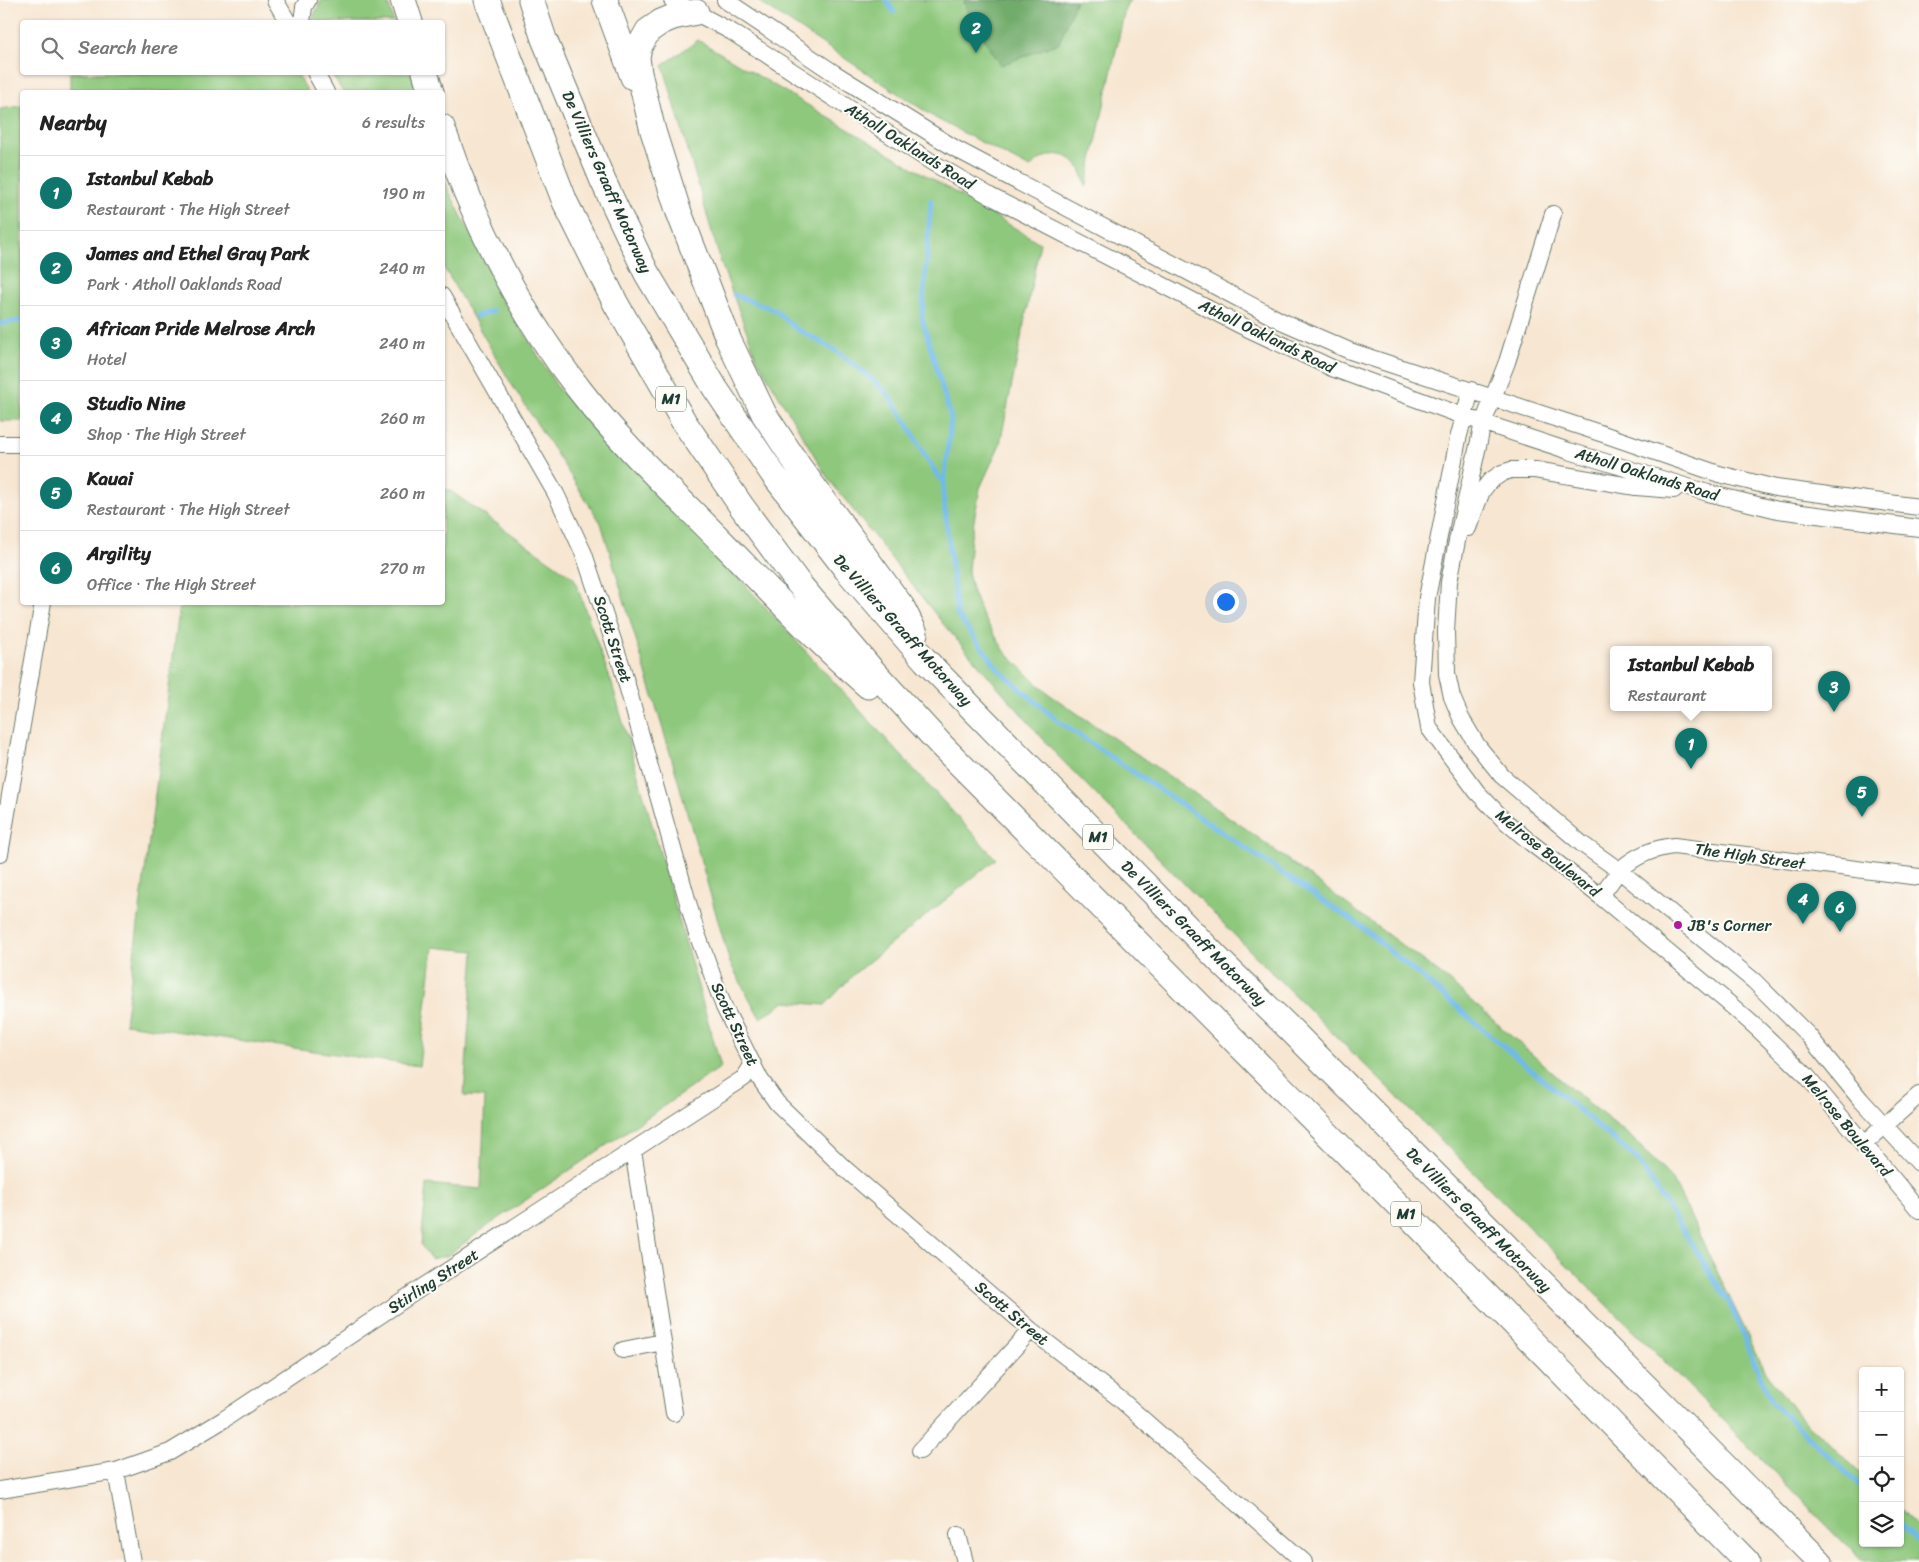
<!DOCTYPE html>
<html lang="en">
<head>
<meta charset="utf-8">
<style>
	body { margin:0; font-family:Sriracha,sans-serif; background:#f2f2f2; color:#222 }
	.controls { position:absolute; right:15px; bottom:15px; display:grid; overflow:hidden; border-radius:5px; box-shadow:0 1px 4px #0004 }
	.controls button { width:45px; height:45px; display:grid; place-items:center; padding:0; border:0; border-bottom:1px solid #e0e0e0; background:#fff; color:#222; font:25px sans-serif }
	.you { position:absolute; left:1225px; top:601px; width:18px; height:18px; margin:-12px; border:4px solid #fff; border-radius:50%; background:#1a73e8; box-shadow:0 0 0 8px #1a73e833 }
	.badge { display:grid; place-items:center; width:32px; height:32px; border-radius:50%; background:#0f766e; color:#fff; font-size:16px; font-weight:700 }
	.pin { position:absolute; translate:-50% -41px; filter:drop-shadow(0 1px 2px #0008) }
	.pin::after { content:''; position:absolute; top:26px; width:18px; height:15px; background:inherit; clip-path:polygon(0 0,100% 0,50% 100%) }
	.popup { position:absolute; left:1610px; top:646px; width:162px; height:65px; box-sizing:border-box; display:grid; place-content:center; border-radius:5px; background:#fff; filter:drop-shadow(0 1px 4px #0005); font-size:16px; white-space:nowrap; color:#767676 }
	.popup b { font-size:19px; color:#222 }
	.popup::after { content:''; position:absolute; left:50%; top:100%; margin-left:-10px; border:10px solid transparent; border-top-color:#fff }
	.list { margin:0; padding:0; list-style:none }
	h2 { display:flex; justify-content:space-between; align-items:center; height:65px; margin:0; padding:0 20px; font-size:21px }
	h2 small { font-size:16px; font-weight:400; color:#767676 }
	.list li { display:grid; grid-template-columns:32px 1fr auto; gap:15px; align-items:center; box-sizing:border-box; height:75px; padding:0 20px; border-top:1px solid #e0e0e0 }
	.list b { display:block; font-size:19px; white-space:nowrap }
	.list p { margin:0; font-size:16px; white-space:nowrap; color:#767676 }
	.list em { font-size:16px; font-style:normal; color:#767676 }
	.icon { flex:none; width:28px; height:28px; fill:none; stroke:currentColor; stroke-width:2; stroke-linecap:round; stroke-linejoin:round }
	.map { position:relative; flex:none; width:1919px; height:1562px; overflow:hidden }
	.search { position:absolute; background:#fff; box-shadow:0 1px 4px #0004; left:20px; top:20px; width:425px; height:55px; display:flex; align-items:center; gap:12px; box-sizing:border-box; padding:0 18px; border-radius:5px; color:#767676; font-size:19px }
	.panel { position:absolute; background:#fff; box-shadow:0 1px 4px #0004; left:20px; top:90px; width:425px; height:515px; border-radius:5px }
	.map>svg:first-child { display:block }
	.green { fill:#8ec87d; stroke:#568258 }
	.forest { fill:#72ac6c; stroke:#487450 }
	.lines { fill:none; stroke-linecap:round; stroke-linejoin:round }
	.stream { stroke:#71bae9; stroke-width:5 }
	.minor-casing { stroke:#6b786b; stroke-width:18 }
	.highway-casing { stroke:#6b786b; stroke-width:27 }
	.minor { stroke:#fff; stroke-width:16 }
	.highway { stroke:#fff; stroke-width:25 }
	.poi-dot { fill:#b5179e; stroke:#fdfcf7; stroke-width:2 }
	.labels { text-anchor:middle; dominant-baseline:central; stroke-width:4; stroke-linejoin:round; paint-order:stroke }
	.shield { fill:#fdfcf7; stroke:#62766e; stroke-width:1 }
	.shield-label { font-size:15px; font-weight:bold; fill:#1f3d34 }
	.street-label { font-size:16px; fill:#1f3d34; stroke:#fdfcf7 }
	.poi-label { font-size:16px; fill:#1f3d34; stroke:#fdfcf7; text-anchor:start }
</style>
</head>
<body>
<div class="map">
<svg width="1919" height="1562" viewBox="0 0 1919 1562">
	<rect width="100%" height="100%" fill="#fdfcf7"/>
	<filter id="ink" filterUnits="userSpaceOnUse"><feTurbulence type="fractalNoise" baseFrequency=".02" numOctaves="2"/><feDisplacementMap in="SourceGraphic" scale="10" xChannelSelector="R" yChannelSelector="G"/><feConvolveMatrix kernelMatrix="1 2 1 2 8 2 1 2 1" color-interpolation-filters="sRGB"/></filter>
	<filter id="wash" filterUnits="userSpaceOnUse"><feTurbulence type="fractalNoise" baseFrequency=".0096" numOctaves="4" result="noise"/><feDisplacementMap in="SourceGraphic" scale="20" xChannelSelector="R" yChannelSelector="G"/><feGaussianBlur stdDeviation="1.12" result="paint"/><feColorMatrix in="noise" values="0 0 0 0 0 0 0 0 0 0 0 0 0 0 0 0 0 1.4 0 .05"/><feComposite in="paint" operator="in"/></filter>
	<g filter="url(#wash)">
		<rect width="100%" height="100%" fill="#f7e6d1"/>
		<path class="green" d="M 321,0 L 387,0 L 394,22 L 311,22 Z
			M 756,0 L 1130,0 L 1125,9 L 1086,188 C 1084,180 1082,169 1075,163 C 1061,148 1042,155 1030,168 L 937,119 Z
			M 698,40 L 1040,243 L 1000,444 L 980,488 L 971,537 L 968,571 L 972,590 L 981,613 L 1006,653 L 1046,692 L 1245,828 L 1443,976 L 1569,1087 L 1631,1137 L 1673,1180 L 1765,1371 L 1798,1415 L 1863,1475 L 1863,1543 L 1900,1543 L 1900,1510 L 1919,1528 L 1919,1562 L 1863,1562 L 1658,1355 L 1281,982 L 1057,755 L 944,625 L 827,477 L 757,359 L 721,263 L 663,65 Z
			M 70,73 L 297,73 L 308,92 L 70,92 Z
			M 331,73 L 411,73 L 417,92 L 343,92 Z
			M 22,106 L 22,421 L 0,421 L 0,109 Z
			M 442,171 L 448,189 L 498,289 L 559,390 L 736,575 L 996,859 L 855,973 L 825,1005 L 785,1002 L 760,1018 L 730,963 L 673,763 L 601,523 L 512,385 L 443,266 Z
			M 443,489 L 449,490 L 574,578 L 612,684 L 721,1067 L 479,1232 L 447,1256 L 431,1259 L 421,1245 L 427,1184 L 481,1189 L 485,1097 L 464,1096 L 474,951 L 433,947 L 419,1066 L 125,1024 L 180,603 L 442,602 Z"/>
		<path class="forest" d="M 964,0 L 1076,0 L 1059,43 L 1001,65 L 967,12 Z"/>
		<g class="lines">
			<path class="stream" d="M 886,0 L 894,12
				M 931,200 L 922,318 L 951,418 L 943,494 L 957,615 L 1000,671 L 1058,721 L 1362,927 L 1637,1159 L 1729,1302 L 1772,1403 L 1863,1488
				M 734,295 L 775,310 L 795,328 L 833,349 L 860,369 L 887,393 L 907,423 L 927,459 L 944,484
				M 476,316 L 493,311
				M 0,324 L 22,320
				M 1900,1524 L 1919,1541"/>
		</g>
	</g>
	<g filter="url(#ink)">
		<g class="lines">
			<g class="minor-casing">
				<path id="minor" d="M 275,0 L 288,22
					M 672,0 L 732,32 L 930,161 L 990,196 L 1238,324 L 1332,368 L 1463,416 L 1569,451 L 1708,493 L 1778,510 L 1919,528
					M 725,0 L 834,73 L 956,149 L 1281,321 L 1350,351 L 1606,435 L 1719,474 L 1776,488 L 1919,507
					M 302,22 L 304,7 L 308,0
					M 315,72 L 326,92
					M 1553,214 L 1507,362 L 1483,423 L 1457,541 L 1449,582 L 1446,631 L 1447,674 L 1452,697 L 1461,718 L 1477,745 L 1502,776 L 1582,844 L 1620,871 L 1754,981 L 1808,1035 L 1861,1100 L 1919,1163
					M 442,296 L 556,494 L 584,554 L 621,664 L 696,931 L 724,1007 L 760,1079 L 777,1103 L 843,1167 L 1031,1330 L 1120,1399 L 1304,1562
					M 1471,390 L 1458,439 L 1427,598 L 1421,682 L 1429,728 L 1477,792 L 1504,820 L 1531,843 L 1600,896 L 1725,1000 L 1758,1029 L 1806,1075 L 1919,1210
					M 0,444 L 22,444
					M 1468,528 L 1482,491 L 1490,481 L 1502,473 L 1511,470 L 1535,470 L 1636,487 L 1674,490
					M 0,854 L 43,602
					M 1600,896 C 1607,888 1613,878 1620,870 C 1635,856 1654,848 1674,846 L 1919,877
					M 1863,1145 L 1919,1095
					M 633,1150 L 674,1413
					M 623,1350 L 663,1342
					M 920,1451 L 1031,1330
					M 116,1471 L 132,1562
					M 0,1490 L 116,1471 L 170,1452 L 223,1420 L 418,1290 L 744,1078 L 753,1064
					M 958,1535 L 965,1562"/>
			</g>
			<g class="highway-casing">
				<path id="highway" d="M 403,0 L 410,22
					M 487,0 L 565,202 L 616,304 L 684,422 L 742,507 L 799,584 L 871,669 L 942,746 L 1415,1222 L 1747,1562
					M 531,0 L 544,39 L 603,181 L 646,272 L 715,388 L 773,474 L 846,569 L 925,660 L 1221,962 L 1291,1030 L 1820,1562
					M 605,0 L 633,77
					M 696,12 L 673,17 L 661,22 L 648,31 L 639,47 L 637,57 L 639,73 L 653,131 L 678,210 L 729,341 L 764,414 L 799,467 L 902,607 L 915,633
					M 425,72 L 431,92
					M 442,127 C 473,220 518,310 578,388 C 621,444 673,492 723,543 C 770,591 817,641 868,686"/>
			</g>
			<use href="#minor" class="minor"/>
			<use href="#highway" class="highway"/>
		</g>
	</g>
	<circle class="poi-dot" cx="1678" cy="925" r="5"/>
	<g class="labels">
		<g class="shield">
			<rect x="656" y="386.5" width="30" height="25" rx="4"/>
			<rect x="1083" y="824.5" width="30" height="25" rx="4"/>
			<rect x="1391" y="1201.5" width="30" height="25" rx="4"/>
		</g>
		<g class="shield-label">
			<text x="671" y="399">M1</text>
			<text x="1098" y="837">M1</text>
			<text x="1406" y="1214">M1</text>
		</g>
		<g class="street-label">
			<text transform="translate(910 146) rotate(32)">Atholl Oaklands Road</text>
			<text transform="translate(607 182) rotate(66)">De Villiers Graaff Motorway</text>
			<text transform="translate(1267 336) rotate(26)">Atholl Oaklands Road</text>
			<text transform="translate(1647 474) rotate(17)">Atholl Oaklands Road</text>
			<text transform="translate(903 630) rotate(48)">De Villiers Graaff Motorway</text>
			<text transform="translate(613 639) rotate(72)">Scott Street</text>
			<text transform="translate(1548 853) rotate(39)">Melrose Boulevard</text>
			<text transform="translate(1750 856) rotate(8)">The High Street</text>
			<text transform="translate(1194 933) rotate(45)">De Villiers Graaff Motorway</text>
			<text transform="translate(735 1024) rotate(65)">Scott Street</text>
			<text transform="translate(1847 1125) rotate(50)">Melrose Boulevard</text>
			<text transform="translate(1479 1220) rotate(45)">De Villiers Graaff Motorway</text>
			<text transform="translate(433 1281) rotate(-33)">Stirling Street</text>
			<text transform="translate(1012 1313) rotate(40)">Scott Street</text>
		</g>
		<g class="poi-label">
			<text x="1688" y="925">JB's Corner</text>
		</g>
	</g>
</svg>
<div class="controls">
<button>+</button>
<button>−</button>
<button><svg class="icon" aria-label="locate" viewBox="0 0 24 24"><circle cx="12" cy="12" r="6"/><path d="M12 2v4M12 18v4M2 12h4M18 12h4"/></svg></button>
<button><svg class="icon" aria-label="layers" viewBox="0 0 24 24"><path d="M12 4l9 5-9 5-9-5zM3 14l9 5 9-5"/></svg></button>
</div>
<div class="you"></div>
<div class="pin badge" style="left:1691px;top:769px">1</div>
<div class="popup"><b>Istanbul Kebab</b>Restaurant</div>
<div class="pin badge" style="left:976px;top:53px">2</div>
<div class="pin badge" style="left:1834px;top:712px">3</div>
<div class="pin badge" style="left:1803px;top:924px">4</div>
<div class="pin badge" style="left:1862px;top:817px">5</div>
<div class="pin badge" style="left:1840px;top:932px">6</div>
<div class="search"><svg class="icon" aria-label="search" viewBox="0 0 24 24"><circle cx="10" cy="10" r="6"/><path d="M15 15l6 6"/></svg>Search here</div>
<section class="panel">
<h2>Nearby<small>6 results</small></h2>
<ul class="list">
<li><span class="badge">1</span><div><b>Istanbul Kebab</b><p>Restaurant · The High Street</p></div><em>190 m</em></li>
<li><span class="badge">2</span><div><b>James and Ethel Gray Park</b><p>Park · Atholl Oaklands Road</p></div><em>240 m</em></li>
<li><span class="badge">3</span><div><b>African Pride Melrose Arch</b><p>Hotel</p></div><em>240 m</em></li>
<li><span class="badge">4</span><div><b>Studio Nine</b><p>Shop · The High Street</p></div><em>260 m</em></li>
<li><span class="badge">5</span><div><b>Kauai</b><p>Restaurant · The High Street</p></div><em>260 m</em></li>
<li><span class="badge">6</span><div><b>Argility</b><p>Office · The High Street</p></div><em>270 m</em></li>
</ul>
</section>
</div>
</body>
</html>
